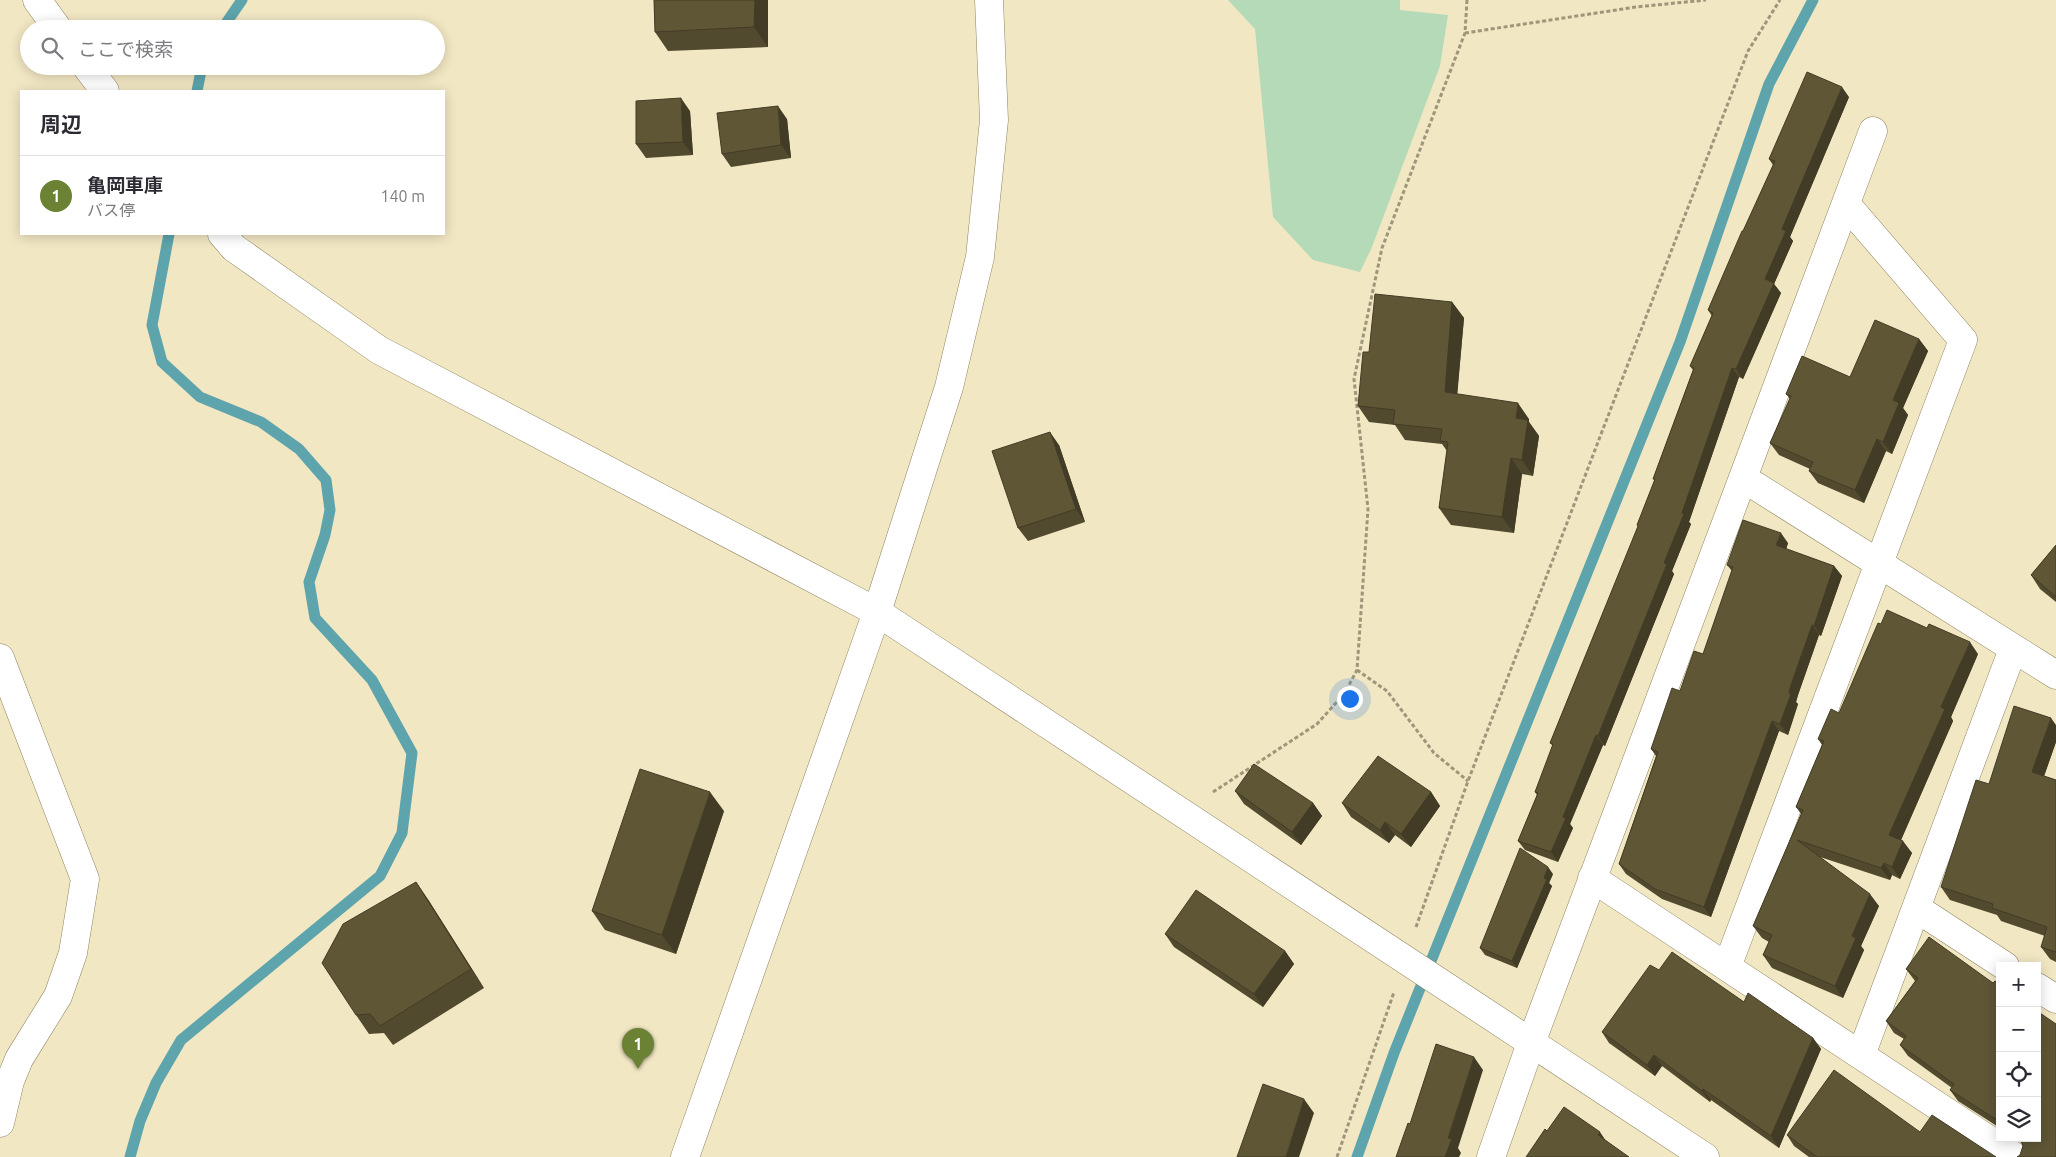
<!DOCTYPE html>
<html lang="ja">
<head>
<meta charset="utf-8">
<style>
	body { margin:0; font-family:Ubuntu,"Noto Sans JP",sans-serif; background:#f2f2f3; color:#2b2b33 }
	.controls { position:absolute; right:15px; bottom:15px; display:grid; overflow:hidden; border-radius:0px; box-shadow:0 2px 12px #0003 }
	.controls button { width:45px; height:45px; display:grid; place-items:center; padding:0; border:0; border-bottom:1px solid #e1e1e2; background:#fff; color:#2b2b33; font:25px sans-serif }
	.you { position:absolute; left:1349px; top:698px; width:18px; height:18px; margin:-12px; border:4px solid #fff; border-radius:50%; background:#1a73e8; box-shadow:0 0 0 8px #1a73e833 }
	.badge { display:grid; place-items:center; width:32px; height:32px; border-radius:50%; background:#6b8234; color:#fff; font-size:16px; font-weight:700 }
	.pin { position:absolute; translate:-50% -41px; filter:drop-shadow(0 1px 2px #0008) }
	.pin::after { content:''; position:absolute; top:26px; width:18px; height:15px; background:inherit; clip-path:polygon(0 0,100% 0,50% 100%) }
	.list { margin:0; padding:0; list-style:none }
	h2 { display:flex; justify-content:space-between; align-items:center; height:65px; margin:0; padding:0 20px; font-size:21px }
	h2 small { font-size:16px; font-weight:400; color:#7c7c81 }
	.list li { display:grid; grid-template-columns:32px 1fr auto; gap:15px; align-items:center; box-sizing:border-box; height:80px; padding:0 20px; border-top:1px solid #e1e1e2 }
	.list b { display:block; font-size:19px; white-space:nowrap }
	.list p { margin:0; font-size:16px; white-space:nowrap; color:#7c7c81 }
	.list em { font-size:16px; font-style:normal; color:#7c7c81 }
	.icon { flex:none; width:28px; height:28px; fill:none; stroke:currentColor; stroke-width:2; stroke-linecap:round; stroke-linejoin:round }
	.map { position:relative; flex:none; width:2056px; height:1157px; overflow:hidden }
	.search { position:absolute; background:#fff; box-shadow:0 2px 12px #0003; left:20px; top:20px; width:425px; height:55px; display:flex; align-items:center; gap:12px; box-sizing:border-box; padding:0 18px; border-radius:28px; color:#7c7c81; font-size:19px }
	.panel { position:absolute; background:#fff; box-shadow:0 2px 12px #0003; left:20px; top:90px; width:425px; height:145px; border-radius:0px }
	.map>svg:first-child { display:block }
	.green { fill:#b4dab8 }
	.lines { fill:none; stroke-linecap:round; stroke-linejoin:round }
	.stream { stroke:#5da4ac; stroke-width:11 }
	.minor-casing { stroke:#8d8362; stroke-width:29 }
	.path { stroke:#9e967b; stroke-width:3; stroke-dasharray:4 2.5; stroke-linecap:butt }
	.minor { stroke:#fff; stroke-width:28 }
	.wall { fill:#524a2e }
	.shaded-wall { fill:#423c26 }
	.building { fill:#5f5636; stroke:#423c26 }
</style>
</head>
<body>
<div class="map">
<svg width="2056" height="1157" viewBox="0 0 2056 1157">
	<rect width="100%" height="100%" fill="#f2e7c3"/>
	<path class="green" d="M 1228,0 L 1400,0 L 1400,10 L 1448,15 L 1440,66 L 1372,247 L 1360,272 L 1313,260 L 1273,217 L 1255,29 Z"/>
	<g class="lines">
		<path class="stream" d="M 222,29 L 242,0
			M 197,91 L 202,66
			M 130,1157 L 140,1121 L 156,1083 L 181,1040 L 380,876 L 402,833 L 412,753 L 372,680 L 315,618 L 309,582 L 325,535 L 330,510 L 326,480 L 299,449 L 261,422 L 200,397 L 162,362 L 152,325 L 169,234
			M 1357,1157 L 1394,1053 L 1680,342 L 1769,84 L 1813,0"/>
		<g class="minor-casing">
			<path id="minor" d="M 37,0 L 58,29
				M 86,66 L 105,91
				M 222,234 L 234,248 L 379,350 L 877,612 L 1705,1157
				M 1743,478 L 2056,675
				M 0,658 L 85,879 L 73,953 L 58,996 L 19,1059 L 10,1081 L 0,1123
				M 1592,878 L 2015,1157
				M 1916,908 L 2005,966
				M 1727,967 L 1963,340 L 1846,204
				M 2037,987 L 2056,999
				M 1861,1055 L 2013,649
				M 685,1157 L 877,612 L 949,387 L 980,257 L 994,120 L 989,0
				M 1491,1157 L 1531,1043 L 1873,131"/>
		</g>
		<path class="path" d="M 1465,33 L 1636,7 L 1706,0
			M 1357,670 L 1387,691 L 1434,753 L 1468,781
			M 1213,792 L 1317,724 L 1344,694 L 1357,670 L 1368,509 L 1354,379 L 1382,248 L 1465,33 L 1467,0
			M 1416,927 L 1468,781 L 1748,51 L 1780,0
			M 1337,1157 L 1394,992"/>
		<use href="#minor" class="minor"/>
	</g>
	<path class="wall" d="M 654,0 L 768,0 L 768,47 L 668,51 L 655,32 Z
		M 1849,97 L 1790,237 L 1793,241 L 1774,284 L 1781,293 L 1743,379 L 1739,377 L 1689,522 L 1691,524 L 1672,571 L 1674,574 L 1605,746 L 1603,745 L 1570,824 L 1573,828 L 1558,862 L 1525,850 L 1518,841 L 1537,795 L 1535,792 L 1553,746 L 1550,743 L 1638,527 L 1637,525 L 1655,480 L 1653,479 L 1693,370 L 1690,366 L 1712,316 L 1708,310 L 1773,165 L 1769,159 Z
		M 690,111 L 693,155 L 646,158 L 636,144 Z
		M 787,119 L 791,158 L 731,167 L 722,154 Z
		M 1452,302 L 1464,318 L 1457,394 L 1529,419 L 1529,422 L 1539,436 L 1533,476 L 1522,474 L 1514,533 L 1451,525 L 1439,508 L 1447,451 L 1442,444 L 1405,440 L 1395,425 L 1369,422 L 1358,406 L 1369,352 Z
		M 1919,339 L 1928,351 L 1903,408 L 1908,415 L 1892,454 L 1886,451 L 1864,503 L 1818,483 L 1809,471 L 1810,469 L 1779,455 L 1770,443 L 1790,399 L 1786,394 L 1850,377 Z
		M 1059,445 L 1085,522 L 1028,541 L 1018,528 Z
		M 1788,543 L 1786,549 L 1834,566 L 1842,576 L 1821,636 L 1819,635 L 1798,695 L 1796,702 L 1798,704 L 1788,735 L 1779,731 L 1711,917 L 1662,899 L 1626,874 L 1619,864 L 1656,756 L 1651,749 L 1680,691 L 1703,654 L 1732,571 L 1727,565 Z
		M 2056,545 L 2056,602 L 2040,589 L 2031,575 Z
		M 1978,654 L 1951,717 L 1953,721 L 1901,840 L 1912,853 L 1900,879 L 1892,875 L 1890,880 L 1820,857 L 1879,906 L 1861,946 L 1864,950 L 1843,998 L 1772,968 L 1763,955 L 1769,942 L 1762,938 L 1753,926 L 1801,814 L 1796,807 L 1822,745 L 1818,739 L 1839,713 Z
		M 2056,725 L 2056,742 L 2044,776 L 2056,780 L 2056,962 L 2050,959 L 2041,947 L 2045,936 L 2001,921 L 1997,915 L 1950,900 L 1941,887 L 1989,784 Z
		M 1235,791 L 1313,803 L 1322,816 L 1301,845 L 1244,804 Z
		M 1431,792 L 1440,806 L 1411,847 L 1395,835 L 1389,843 L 1351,817 L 1342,803 Z
		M 724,811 L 676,954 L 605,930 L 592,911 Z
		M 1553,874 L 1549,883 L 1552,886 L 1517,968 L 1485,955 L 1480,948 Z
		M 416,882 L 429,901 L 484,988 L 393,1045 L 384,1033 L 369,1034 L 356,1015 Z
		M 1165,934 L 1285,951 L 1294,964 L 1263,1007 L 1174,947 Z
		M 1906,969 L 2000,984 L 2000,1128 L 1958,1101 L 1950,1090 L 1952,1088 L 1908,1056 L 1900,1045 L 1904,1039 L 1894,1033 L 1886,1021 L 1915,981 Z
		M 1659,970 L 1744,1002 L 1813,1038 L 1821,1049 L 1779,1148 L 1711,1100 L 1710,1102 L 1662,1066 L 1655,1076 L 1609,1043 L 1602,1032 Z
		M 1920,1132 L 1996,1157 L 1809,1157 L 1794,1146 L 1787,1135 Z
		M 2015,1138 L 2037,1138 L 2056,1157 L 2020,1155 L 2023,1146 L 2022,1143 Z"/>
	<path class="shaded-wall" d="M 755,0 L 768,0 L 768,47 L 754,27 Z
		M 1842,87 L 1849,97 L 1790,237 L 1793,241 L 1774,284 L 1781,293 L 1743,379 L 1736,369 L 1782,229 Z
		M 681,98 L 690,111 L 693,155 L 683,142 Z
		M 778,106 L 787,119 L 791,158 L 781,145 Z
		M 1452,302 L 1464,318 L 1456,409 L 1445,392 Z
		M 1919,339 L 1928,351 L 1903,408 L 1908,415 L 1892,454 L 1883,442 L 1893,400 Z
		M 1732,368 L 1739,377 L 1689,522 L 1691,524 L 1672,571 L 1674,574 L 1605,746 L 1598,736 L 1664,563 Z
		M 1518,403 L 1529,419 L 1529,422 L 1539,436 L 1533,476 L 1522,460 L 1516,418 Z
		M 1050,432 L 1059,445 L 1085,522 L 1076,509 Z
		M 1877,439 L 1886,451 L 1864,503 L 1855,490 Z
		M 1511,458 L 1522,474 L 1514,533 L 1502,517 Z
		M 1781,533 L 1788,543 L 1784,556 L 1776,545 Z
		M 1834,566 L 1842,576 L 1821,636 L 1814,626 Z
		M 1812,625 L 1819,635 L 1798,695 L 1796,702 L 1798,704 L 1788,735 L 1780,724 L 1791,685 Z
		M 1970,642 L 1978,654 L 1951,717 L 1953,721 L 1898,847 L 1889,835 L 1941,707 Z
		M 2051,718 L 2056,725 L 2056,742 L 2041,785 L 2032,772 Z
		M 1772,721 L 1779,731 L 1711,917 L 1704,907 Z
		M 1596,735 L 1603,745 L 1570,824 L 1573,828 L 1558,862 L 1551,852 L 1563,817 Z
		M 710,792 L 724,811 L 676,954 L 662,935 Z
		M 1431,792 L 1440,806 L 1411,847 L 1401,834 Z
		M 1313,803 L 1322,816 L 1301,845 L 1292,832 Z
		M 1385,822 L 1395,835 L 1389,843 L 1380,830 Z
		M 1903,841 L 1912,853 L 1900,879 L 1892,867 Z
		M 1884,863 L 1892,875 L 1890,880 L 1881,868 Z
		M 1548,867 L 1553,874 L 1549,883 L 1552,886 L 1517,968 L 1512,961 Z
		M 416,882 L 429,901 L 484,988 L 471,969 Z
		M 1870,894 L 1879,906 L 1861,946 L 1864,950 L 1843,998 L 1835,986 L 1852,936 Z
		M 1285,951 L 1294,964 L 1263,1007 L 1254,994 Z
		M 1813,1038 L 1821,1049 L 1779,1148 L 1771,1136 Z
		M 1654,1055 L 1662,1066 L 1655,1076 L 1647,1065 Z
		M 1474,1057 L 1483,1070 L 1458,1148 L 1461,1153 L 1459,1157 L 1445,1157 L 1448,1138 Z
		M 1703,1089 L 1711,1100 L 1710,1102 L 1702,1091 Z
		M 1304,1099 L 1314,1113 L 1299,1157 L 1286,1157 Z
		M 1600,1132 L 1608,1144 L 1598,1135 Z"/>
	<path class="building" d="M 654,0 L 755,0 L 754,27 L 655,32 Z
		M 1807,72 L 1842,87 L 1782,229 L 1786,231 L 1765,279 L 1774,283 L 1736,369 L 1732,368 L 1682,513 L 1684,514 L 1664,563 L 1667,564 L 1598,736 L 1596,735 L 1563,817 L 1566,818 L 1551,852 L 1518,841 L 1538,793 L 1535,792 L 1553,744 L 1550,743 L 1638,526 L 1637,525 L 1655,479 L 1653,479 L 1694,368 L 1690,366 L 1713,313 L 1708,310 L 1742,231 L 1743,231 L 1775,161 L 1769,159 Z
		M 681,98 L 683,142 L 636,144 L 636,101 Z
		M 778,106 L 781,145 L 722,154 L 717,113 Z
		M 1375,294 L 1452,302 L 1445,392 L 1518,403 L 1516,418 L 1528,420 L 1522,460 L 1511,458 L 1502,517 L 1439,508 L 1448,442 L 1440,441 L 1442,429 L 1393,424 L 1395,410 L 1358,406 L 1363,352 L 1369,352 Z
		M 1875,320 L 1919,339 L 1893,400 L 1899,403 L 1883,442 L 1877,439 L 1855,490 L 1809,471 L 1813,462 L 1770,443 L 1791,396 L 1786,394 L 1802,356 L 1850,377 Z
		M 1050,432 L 1076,509 L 1018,528 L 992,451 Z
		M 1743,520 L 1781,533 L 1776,545 L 1834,566 L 1814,626 L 1812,625 L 1791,685 L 1789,693 L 1791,694 L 1780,724 L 1772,721 L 1704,907 L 1655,889 L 1619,864 L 1658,752 L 1651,749 L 1672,688 L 1680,691 L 1694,651 L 1703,654 L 1733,567 L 1727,565 Z
		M 2056,545 L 2056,597 L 2031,575 Z
		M 1887,610 L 1927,628 L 1929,624 L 1970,642 L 1941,707 L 1945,709 L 1889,835 L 1903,841 L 1892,867 L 1884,863 L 1881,868 L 1797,840 L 1870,894 L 1852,936 L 1856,938 L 1835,986 L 1763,955 L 1772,935 L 1753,926 L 1803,810 L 1796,807 L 1824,741 L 1818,739 L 1831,709 L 1839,713 L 1878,623 L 1881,624 Z
		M 2014,706 L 2051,718 L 2032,772 L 2056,780 L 2056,952 L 2041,947 L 2047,927 L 1992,908 L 1993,904 L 1941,887 L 1976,780 L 1989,784 Z
		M 1378,756 L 1431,792 L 1401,834 L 1385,822 L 1380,830 L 1342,803 Z
		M 1254,764 L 1313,803 L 1292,832 L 1235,791 Z
		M 640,769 L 710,792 L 662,935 L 592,911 Z
		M 1520,848 L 1548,867 L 1544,878 L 1547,879 L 1512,961 L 1480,948 Z
		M 416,882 L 471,969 L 380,1026 L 370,1014 L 356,1015 L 322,963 L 343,924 Z
		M 1196,890 L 1285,951 L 1254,994 L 1165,934 Z
		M 1929,937 L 1993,983 L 1995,981 L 2000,984 L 2000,1122 L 1950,1090 L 1954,1084 L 1900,1045 L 1906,1036 L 1886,1021 L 1918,978 L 1906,969 Z
		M 1672,952 L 1744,1002 L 1748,993 L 1813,1038 L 1771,1136 L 1703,1089 L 1702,1091 L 1654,1055 L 1647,1065 L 1602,1032 L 1650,965 L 1659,970 Z
		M 2037,1011 L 2056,1024 L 2056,1157 L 2017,1157 L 2020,1155 L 2023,1146 L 2020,1138 L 2037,1138 Z
		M 1436,1044 L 1474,1057 L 1448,1138 L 1452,1139 L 1445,1157 L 1396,1157 L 1408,1123 L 1410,1124 Z
		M 1834,1070 L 1920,1132 L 1932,1115 L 1996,1157 L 1817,1157 L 1787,1135 Z
		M 1263,1084 L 1304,1099 L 1286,1157 L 1237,1157 Z
		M 1564,1107 L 1600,1132 L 1598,1135 L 1629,1157 L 1526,1157 L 1545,1129 L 1547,1131 Z"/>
</svg>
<div class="controls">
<button>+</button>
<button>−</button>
<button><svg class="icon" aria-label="locate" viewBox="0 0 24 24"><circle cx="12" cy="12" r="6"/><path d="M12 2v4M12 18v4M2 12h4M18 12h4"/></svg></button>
<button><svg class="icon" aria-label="layers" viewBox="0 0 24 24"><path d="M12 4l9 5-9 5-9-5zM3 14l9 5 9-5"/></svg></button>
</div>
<div class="you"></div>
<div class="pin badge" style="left:638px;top:1069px">1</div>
<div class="search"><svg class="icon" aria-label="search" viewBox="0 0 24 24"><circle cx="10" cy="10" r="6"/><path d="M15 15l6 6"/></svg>ここで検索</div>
<section class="panel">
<h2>周辺<small></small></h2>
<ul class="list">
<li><span class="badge">1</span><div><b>亀岡車庫</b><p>バス停</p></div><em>140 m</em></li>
</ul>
</section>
</div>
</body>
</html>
